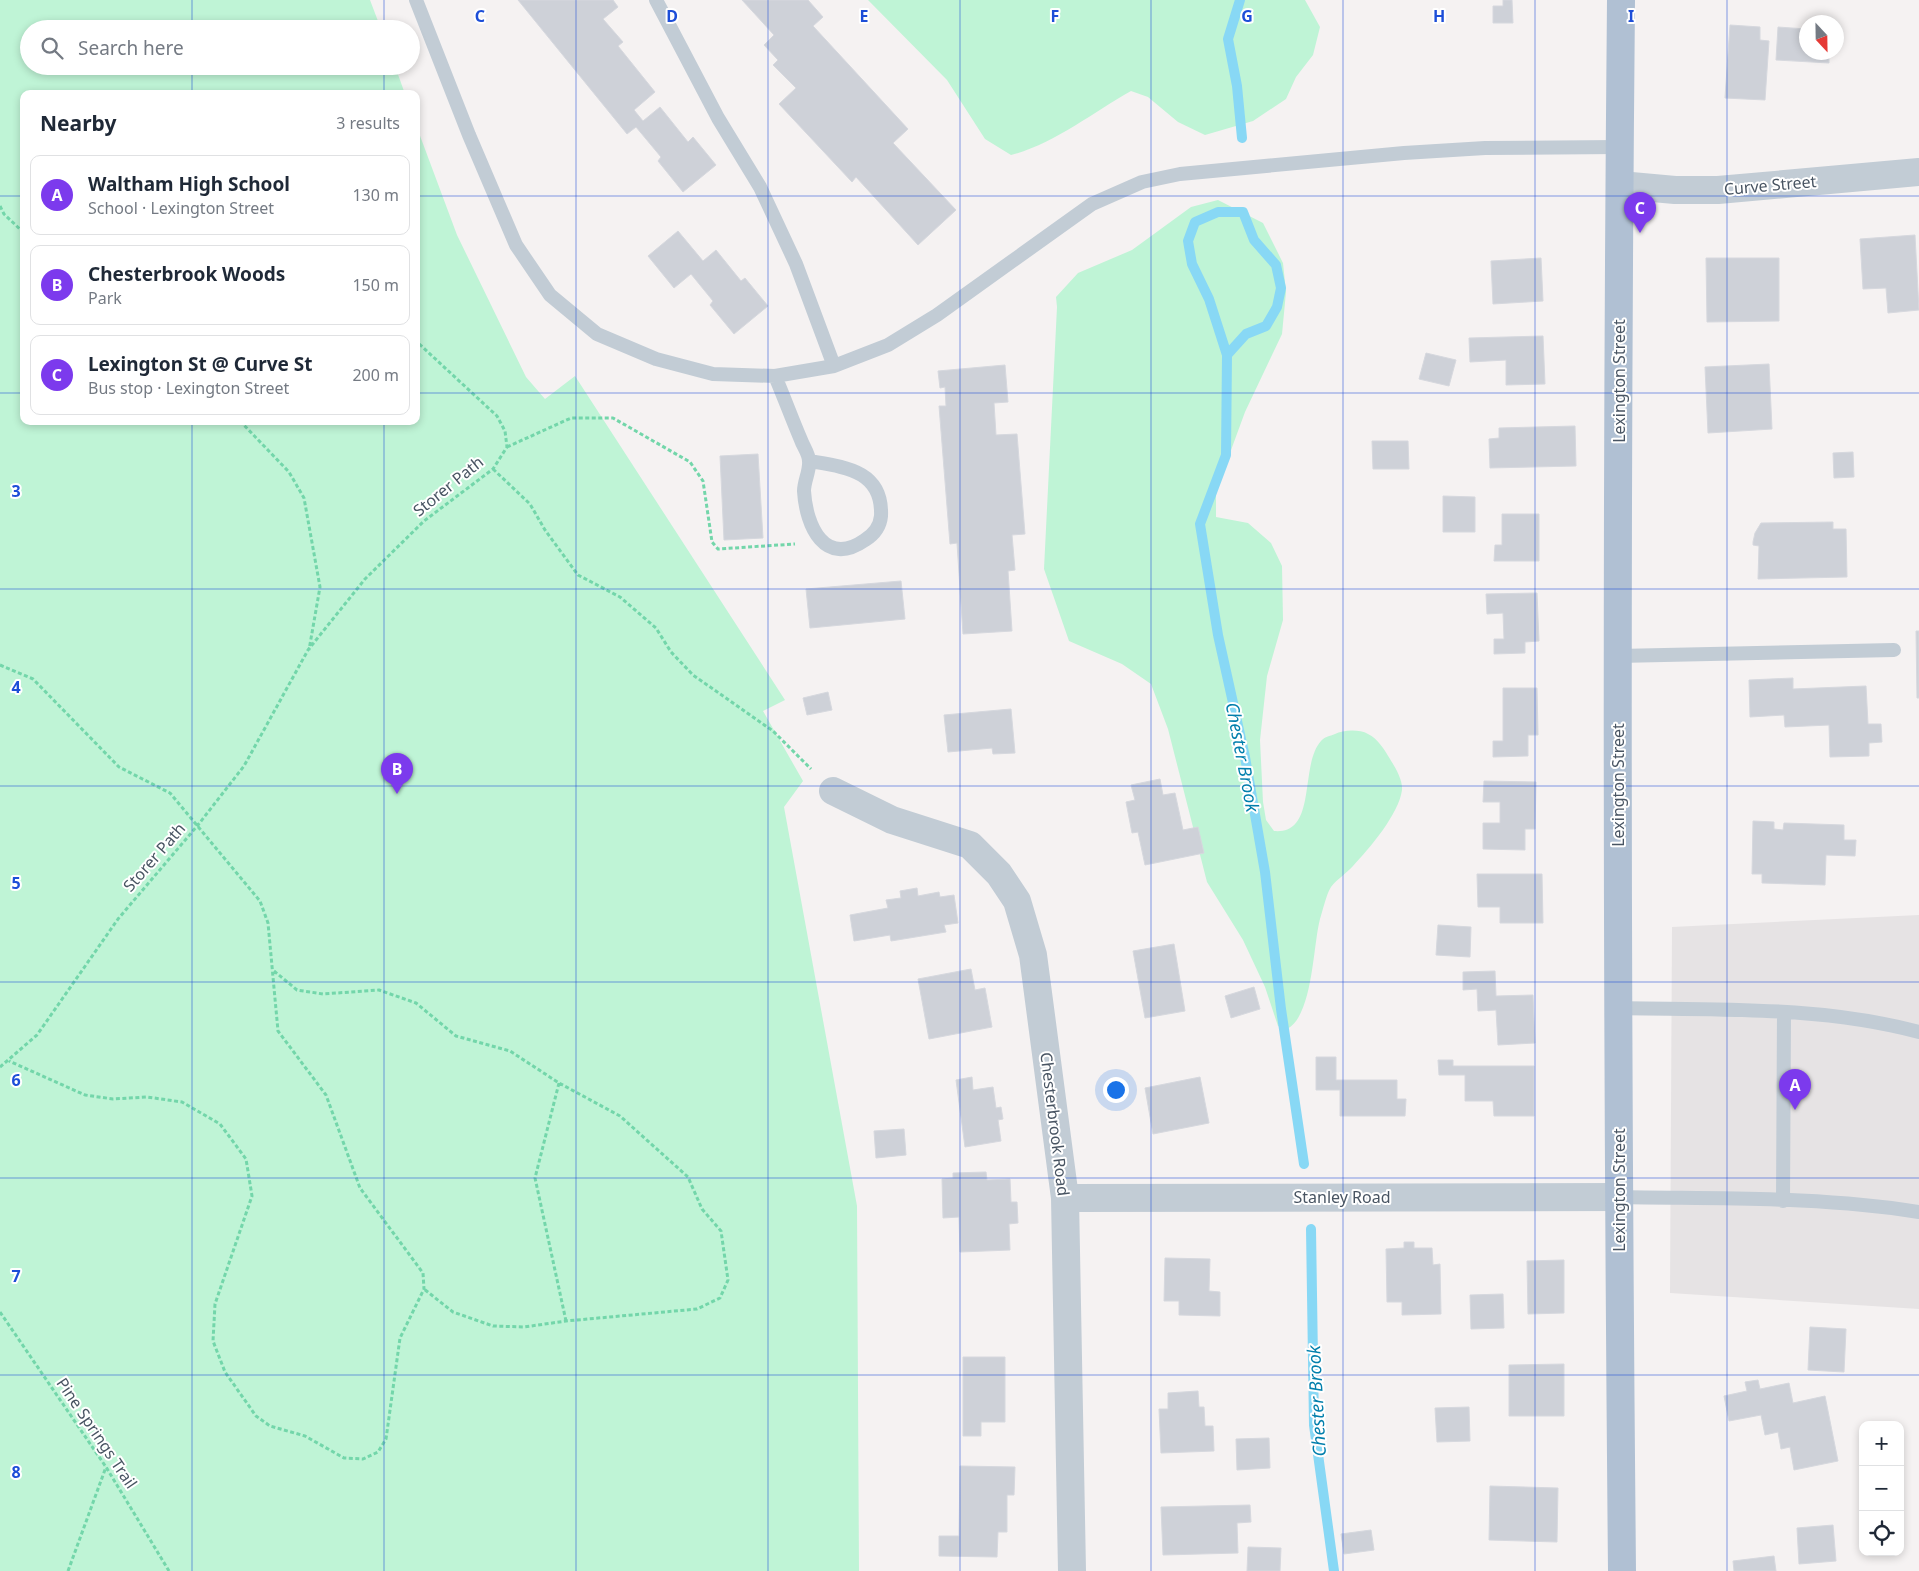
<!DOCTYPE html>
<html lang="en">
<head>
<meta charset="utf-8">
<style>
	body { margin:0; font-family:"Noto Sans",sans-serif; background:#f6f6f7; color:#1f2937 }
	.controls { position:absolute; right:15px; bottom:15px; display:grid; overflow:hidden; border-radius:10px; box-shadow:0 2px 8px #0003 }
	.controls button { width:45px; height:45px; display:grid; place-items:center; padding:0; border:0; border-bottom:1px solid #e0e1e3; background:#fff; color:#1f2937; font:25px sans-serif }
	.compass { position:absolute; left:1799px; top:15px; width:45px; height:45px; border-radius:50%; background:#fff; box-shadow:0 2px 8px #0003; rotate:158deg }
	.you { position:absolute; left:1115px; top:1089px; width:18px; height:18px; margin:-12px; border:4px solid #fff; border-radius:50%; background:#1a73e8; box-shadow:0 0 0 8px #1a73e833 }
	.badge { display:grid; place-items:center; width:32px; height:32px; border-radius:50%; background:#7c3aed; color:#fff; font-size:16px; font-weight:700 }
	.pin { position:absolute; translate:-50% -41px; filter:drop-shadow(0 1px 2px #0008) }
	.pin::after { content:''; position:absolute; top:26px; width:18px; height:15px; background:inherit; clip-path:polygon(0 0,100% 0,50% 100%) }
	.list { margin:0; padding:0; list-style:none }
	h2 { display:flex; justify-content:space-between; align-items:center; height:65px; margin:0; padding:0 20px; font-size:21px }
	h2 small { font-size:16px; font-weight:400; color:#747a83 }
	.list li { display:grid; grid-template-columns:32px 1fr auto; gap:15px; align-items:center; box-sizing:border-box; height:80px; margin:0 10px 10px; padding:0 10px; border:1px solid #e0e1e3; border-radius:10px }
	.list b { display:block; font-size:19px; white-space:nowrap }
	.list p { margin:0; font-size:16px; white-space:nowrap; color:#747a83 }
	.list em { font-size:16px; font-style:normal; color:#747a83 }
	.icon { flex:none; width:28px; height:28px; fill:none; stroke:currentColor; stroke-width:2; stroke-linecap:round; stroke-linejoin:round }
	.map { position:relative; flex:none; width:1919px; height:1571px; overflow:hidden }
	.search { position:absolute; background:#fff; box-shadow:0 2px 8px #0003; left:20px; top:20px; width:400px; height:55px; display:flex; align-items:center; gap:12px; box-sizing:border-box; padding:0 18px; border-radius:28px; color:#747a83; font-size:19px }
	.panel { position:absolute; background:#fff; box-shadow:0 2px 8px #0003; left:20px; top:90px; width:400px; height:335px; border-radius:10px }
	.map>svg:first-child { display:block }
	.education { fill:#e6e3e4 }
	.green { fill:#bff4d6 }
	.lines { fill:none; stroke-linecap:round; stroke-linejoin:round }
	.stream { stroke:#88d8f5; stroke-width:10 }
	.building { fill:#ced1d8; stroke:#d6d8de }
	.path { stroke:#73d6aa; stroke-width:3; stroke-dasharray:4 2.5; stroke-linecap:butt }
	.service { stroke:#c2ccd5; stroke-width:14 }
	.minor { stroke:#c2ccd5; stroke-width:28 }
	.primary { stroke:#b0c0d3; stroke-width:28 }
	.grid { fill:none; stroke:#1d4ed8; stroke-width:1; stroke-opacity:0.55 }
	.labels { text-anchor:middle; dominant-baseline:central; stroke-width:4; stroke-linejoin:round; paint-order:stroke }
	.street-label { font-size:16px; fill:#485462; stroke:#fff }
	.water-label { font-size:18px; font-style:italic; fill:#027fac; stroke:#fff }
	.grid-label { font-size:16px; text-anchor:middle; font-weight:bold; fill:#1d4ed8; stroke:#fff; stroke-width:4; stroke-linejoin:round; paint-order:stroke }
</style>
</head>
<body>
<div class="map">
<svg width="1919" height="1571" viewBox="0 0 1919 1571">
	<rect width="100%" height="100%" fill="#f5f2f2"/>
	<path class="education" d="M 1919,915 L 1919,1309 L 1670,1293 L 1672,927 Z"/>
	<path class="green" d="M 0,0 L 370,0 L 381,29 L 29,29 L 29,66 L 395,66 L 405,94 L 24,94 L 24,421 L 416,421 L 416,125 L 457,235 L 526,377 L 545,399 L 575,376 L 785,700 L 763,711 L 803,781 L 784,807 L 857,1206 L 859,1571 L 0,1571 Z
		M 868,0 L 1305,0 L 1320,27 L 1313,55 L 1296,77 L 1286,99 L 1253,121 L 1205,135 L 1178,122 L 1148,97 L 1131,91 C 1092,113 1054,144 1011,155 L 985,139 L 947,80 Z
		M 1218,200 L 1263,223 L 1283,263 L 1286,292 L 1282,334 L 1245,412 L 1216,491 L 1216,517 L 1248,523 L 1271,543 L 1282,566 L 1283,620 L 1267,676 L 1260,740 L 1263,802 L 1266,820 L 1274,831 C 1318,835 1299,765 1321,741 C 1324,737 1330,736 1335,734 C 1343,730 1359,729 1368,734 C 1378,739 1384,749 1390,759 C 1395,767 1403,780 1402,790 C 1399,814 1369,849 1353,866 C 1347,873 1337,879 1331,887 C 1326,895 1323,910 1320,919 C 1313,945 1313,1016 1287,1029 L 1278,1026 L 1265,987 L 1243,940 L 1207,882 L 1168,729 L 1151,684 L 1122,664 L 1069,641 L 1044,569 L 1057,307 L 1056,297 L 1078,273 L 1132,250 L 1191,207 Z"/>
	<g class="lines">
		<path class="stream" d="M 1240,0 L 1228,39 L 1237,86 L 1242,138
			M 1227,355 L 1246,334 L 1266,326 L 1277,307 L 1281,288 L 1276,265 L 1254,240 L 1243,212 L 1218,212 L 1195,222 L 1188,241 L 1192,264 L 1209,299 L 1227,355 L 1226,455 L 1200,524 L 1218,635 L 1245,757 L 1265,872 L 1281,1009 L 1304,1164
			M 1311,1229 L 1314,1425 L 1334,1571"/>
	</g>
	<path class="building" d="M 518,0 L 613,0 L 618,7 L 603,19 L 623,42 L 618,46 L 655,92 L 634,110 L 643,121 L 660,107 L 688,142 L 693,137 L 716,165 L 683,192 L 658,161 L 661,157 L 636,127 L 627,134 Z
		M 742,0 L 808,0 L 823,17 L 813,26 L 908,129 L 893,143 L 956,210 L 918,245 L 856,177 L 852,182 L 779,104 L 796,88 L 773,65 L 778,60 L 764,45 L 774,35 Z
		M 1503,0 L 1512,0 L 1513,23 L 1493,23 L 1493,6 L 1503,6 Z
		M 1730,25 L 1760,27 L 1760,40 L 1769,41 L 1765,100 L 1725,98 Z
		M 1778,27 L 1806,29 L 1806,52 L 1829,52 L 1829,63 L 1776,60 Z
		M 678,231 L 703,261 L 716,250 L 741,281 L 745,278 L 768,306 L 734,334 L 710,305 L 713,301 L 691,274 L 674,288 L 648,256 Z
		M 1915,235 L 1919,310 L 1888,313 L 1886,288 L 1863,289 L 1860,239 Z
		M 1541,258 L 1543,301 L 1493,304 L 1491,261 Z
		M 1706,258 L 1779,258 L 1779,321 L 1707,322 Z
		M 1543,336 L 1545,384 L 1506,385 L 1506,360 L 1470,362 L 1469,338 Z
		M 1426,353 L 1456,360 L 1449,386 L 1419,379 Z
		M 1769,364 L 1772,429 L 1708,433 L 1705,367 Z
		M 1005,365 L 1008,402 L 994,403 L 996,435 L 1017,434 L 1025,534 L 1012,535 L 1015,570 L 1008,571 L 1012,631 L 963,634 L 957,543 L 950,544 L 939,406 L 946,406 L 945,387 L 940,388 L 938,371 Z
		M 1575,426 L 1576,466 L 1490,468 L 1489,439 L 1499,438 L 1499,428 Z
		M 1372,441 L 1408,441 L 1409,469 L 1373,469 Z
		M 1853,452 L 1854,477 L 1834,478 L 1833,453 Z
		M 758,454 L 763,538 L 724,540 L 720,456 Z
		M 1443,496 L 1475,497 L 1475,532 L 1443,532 Z
		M 1502,514 L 1539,514 L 1539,561 L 1494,561 L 1495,545 L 1502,545 Z
		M 1833,522 L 1833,529 L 1846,529 L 1847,577 L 1758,579 L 1759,546 L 1753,545 L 1753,542 L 1755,533 L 1761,523 Z
		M 901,581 L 905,619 L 810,628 L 806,589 Z
		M 1537,593 L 1539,641 L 1525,642 L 1525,653 L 1494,654 L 1494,639 L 1504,639 L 1503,613 L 1487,614 L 1486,594 Z
		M 1916,631 L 1919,631 L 1919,698 L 1917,698 Z
		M 1793,678 L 1793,689 L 1866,686 L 1868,724 L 1881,724 L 1882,742 L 1869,743 L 1869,756 L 1830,757 L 1829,725 L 1785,727 L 1784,715 L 1750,717 L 1749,680 Z
		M 1503,688 L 1537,688 L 1538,735 L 1528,735 L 1528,756 L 1493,757 L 1493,741 L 1503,741 Z
		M 828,692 L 832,710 L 807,715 L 803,698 Z
		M 1011,709 L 1015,753 L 993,754 L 992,748 L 948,752 L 944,715 Z
		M 1160,779 L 1163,795 L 1175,793 L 1183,830 L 1198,827 L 1204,853 L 1145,865 L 1138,832 L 1132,833 L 1126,802 L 1135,800 L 1131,785 Z
		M 1484,781 L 1536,782 L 1535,829 L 1525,829 L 1525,850 L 1483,849 L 1483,823 L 1500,823 L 1500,802 L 1483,802 Z
		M 1753,821 L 1774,822 L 1774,829 L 1783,830 L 1784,823 L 1844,825 L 1844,840 L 1856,840 L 1855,856 L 1826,855 L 1825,885 L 1762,883 L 1762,874 L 1752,874 Z
		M 1477,874 L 1542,874 L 1543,923 L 1500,923 L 1500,907 L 1478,907 Z
		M 917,888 L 918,896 L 939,892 L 940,897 L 954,895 L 958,923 L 944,925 L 946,932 L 891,941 L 890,935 L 854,941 L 850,915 L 888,908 L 886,900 L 901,898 L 900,891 Z
		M 1438,925 L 1471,927 L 1470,957 L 1436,955 Z
		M 1174,944 L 1185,1011 L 1145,1018 L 1133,951 Z
		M 971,969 L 975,990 L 985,988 L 992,1027 L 929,1039 L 918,979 Z
		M 1495,971 L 1496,996 L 1533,995 L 1535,1043 L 1498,1045 L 1496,1010 L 1478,1011 L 1477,989 L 1463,990 L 1463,972 Z
		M 1254,987 L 1260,1009 L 1231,1018 L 1225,996 Z
		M 1316,1057 L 1336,1057 L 1336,1080 L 1397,1080 L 1397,1099 L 1406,1099 L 1405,1116 L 1340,1116 L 1340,1090 L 1316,1090 Z
		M 1438,1060 L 1453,1060 L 1453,1066 L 1534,1066 L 1534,1116 L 1494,1116 L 1493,1101 L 1465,1101 L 1465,1075 L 1439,1075 Z
		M 972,1077 L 973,1090 L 993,1087 L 996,1108 L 1001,1107 L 1003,1119 L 998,1120 L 1001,1141 L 965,1147 L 956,1080 Z
		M 1200,1077 L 1209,1123 L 1153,1134 L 1145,1088 Z
		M 904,1129 L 906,1155 L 876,1158 L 874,1131 Z
		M 986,1172 L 987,1180 L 1010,1179 L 1011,1202 L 1017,1202 L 1018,1223 L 1009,1224 L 1010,1250 L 960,1252 L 959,1217 L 943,1218 L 942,1179 L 953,1178 L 953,1173 Z
		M 1404,1242 L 1414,1242 L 1414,1248 L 1432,1248 L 1433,1265 L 1440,1264 L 1441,1314 L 1402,1315 L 1402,1302 L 1387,1302 L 1386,1249 L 1404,1248 Z
		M 1165,1258 L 1210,1259 L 1209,1291 L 1220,1292 L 1220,1316 L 1179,1315 L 1179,1301 L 1164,1301 Z
		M 1564,1260 L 1564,1313 L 1528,1314 L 1527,1261 Z
		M 1503,1294 L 1504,1328 L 1471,1329 L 1470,1295 Z
		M 1810,1327 L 1846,1329 L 1844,1372 L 1808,1370 Z
		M 963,1357 L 1005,1357 L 1005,1422 L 981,1422 L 981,1436 L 963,1436 Z
		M 1564,1364 L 1564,1416 L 1509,1416 L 1509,1365 Z
		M 1758,1380 L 1760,1389 L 1789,1383 L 1793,1403 L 1825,1396 L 1838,1461 L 1794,1470 L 1790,1447 L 1781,1449 L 1778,1432 L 1765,1435 L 1761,1415 L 1729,1421 L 1724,1396 L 1747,1391 L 1745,1382 Z
		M 1198,1391 L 1199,1407 L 1204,1407 L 1205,1426 L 1213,1426 L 1214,1451 L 1161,1453 L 1159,1409 L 1168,1409 L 1168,1393 Z
		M 1469,1407 L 1470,1441 L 1437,1442 L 1435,1408 Z
		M 1269,1438 L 1270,1468 L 1237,1470 L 1236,1439 Z
		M 960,1466 L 1015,1467 L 1014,1495 L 1007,1495 L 1007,1532 L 998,1532 L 997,1557 L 939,1556 L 939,1536 L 959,1536 Z
		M 1490,1486 L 1558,1488 L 1557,1542 L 1489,1540 Z
		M 1250,1505 L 1251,1522 L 1237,1523 L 1238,1553 L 1163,1555 L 1161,1507 Z
		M 1833,1525 L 1836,1561 L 1799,1564 L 1797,1528 Z
		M 1371,1530 L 1374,1550 L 1344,1554 L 1341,1534 Z
		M 1248,1547 L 1281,1548 L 1280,1571 L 1247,1571 Z
		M 1774,1556 L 1776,1571 L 1734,1571 L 1733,1561 Z"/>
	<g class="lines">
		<path class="path" d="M 0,206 L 4,214 L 24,233
			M 240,421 L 289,472 L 304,498 L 320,587 L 309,650
			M 507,447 L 571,418 L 613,418 L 690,462 L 703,481 L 712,542 L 718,549 L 795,544
			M 493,469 L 530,504 L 545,530 L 578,575 L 620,597 L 656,628 L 671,652 L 693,675 L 773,731 L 811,769
			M 0,665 L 33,679 L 119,767 L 170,793 L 260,901 L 268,923 L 278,1031 L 326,1095 L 360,1188 L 423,1273 L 424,1289 L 400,1338 L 386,1439 L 378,1452 L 363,1459 L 344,1458 L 305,1436 L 270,1426 L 256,1416 L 225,1372 L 213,1341 L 215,1304 L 252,1196 L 246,1159 L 220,1124 L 182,1102 L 147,1097 L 113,1099 L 85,1095 L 9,1061
			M 274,971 L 297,990 L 323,994 L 379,990 L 416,1003 L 456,1036 L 510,1051 L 559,1083 L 620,1116 L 688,1177 L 702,1209 L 721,1231 L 728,1280 L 720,1298 L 697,1309 L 566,1321 L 524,1327 L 493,1326 L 453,1312 L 424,1289
			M 0,1067 L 37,1035 L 118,919 L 198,825 L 244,766 L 308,650 L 365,579 L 424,521 L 493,469 L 507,447 L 505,431 L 497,416 L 416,341
			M 559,1083 L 535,1178 L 566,1321
			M 0,1312 L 106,1467 L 169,1571
			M 68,1571 L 106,1467"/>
		<path class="service" d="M 416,0 L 469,135 L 516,245 L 550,295 L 597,334 L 656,359 L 713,374 L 775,376 L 834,366 L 888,345 L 937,315 L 1092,204 L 1142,182 L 1180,174 L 1404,153 L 1485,148 L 1619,147
			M 656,0 L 718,118 L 760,187 L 796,264 L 834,366
			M 775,376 C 784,397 792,419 801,440 C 803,446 809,454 809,461 C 810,471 804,481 804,491 C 806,526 825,568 865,540 C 873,535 880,527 881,516 C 883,470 844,467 809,461
			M 1618,656 L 1894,650
			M 1618,1008 C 1718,1010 1822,1006 1919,1032
			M 1619,1197 C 1718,1199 1820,1196 1919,1212
			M 1783,1201 L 1784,1012"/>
		<path class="minor" d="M 1620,185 L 1675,190 L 1718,190 L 1919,172
			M 833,791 L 892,820 L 970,845 L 999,874 L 1017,901 L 1033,955 L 1065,1198 L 1072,1571
			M 1065,1198 L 1619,1197"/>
		<path class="primary" d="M 1621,0 C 1616,524 1617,1047 1622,1571"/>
	</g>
	<path class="grid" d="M 192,0 L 192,29M 384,0 L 384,29M 576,0 L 576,1571M 768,0 L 768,1571M 960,0 L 960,1571M 1151,0 L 1151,1571M 1343,0 L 1343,1571M 1535,0 L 1535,1571M 1727,0 L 1727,1571M 192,66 L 192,94M 384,66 L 384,94M 0,196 L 24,196M 416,196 L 1919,196M 0,393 L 24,393M 416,393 L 1919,393M 192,421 L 192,1571M 384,421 L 384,1571M 0,589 L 1919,589M 0,786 L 1919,786M 0,982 L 1919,982M 0,1178 L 1919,1178M 0,1375 L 1919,1375"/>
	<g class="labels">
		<g class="street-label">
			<text transform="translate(1770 185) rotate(-5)">Curve Street</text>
			<text transform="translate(1619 381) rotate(-90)">Lexington Street</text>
			<text transform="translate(448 486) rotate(-39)">Storer Path</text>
			<text transform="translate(1618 785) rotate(-90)">Lexington Street</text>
			<text transform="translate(154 857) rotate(-49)">Storer Path</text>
			<text transform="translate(1055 1124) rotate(83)">Chesterbrook Road</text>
			<text transform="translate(1619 1190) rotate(-90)">Lexington Street</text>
			<text x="1342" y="1197">Stanley Road</text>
			<text transform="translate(97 1433) rotate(56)">Pine Springs Trail</text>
		</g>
		<g class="water-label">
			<text transform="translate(1243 757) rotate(79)">Chester Brook</text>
			<text transform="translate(1316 1401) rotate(-93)">Chester Brook</text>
		</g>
	</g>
	<g class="grid-label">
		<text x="480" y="22">C</text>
		<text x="672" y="22">D</text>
		<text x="864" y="22">E</text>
		<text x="1055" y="22">F</text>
		<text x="1247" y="22">G</text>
		<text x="1439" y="22">H</text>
		<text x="1631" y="22">I</text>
		<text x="16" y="497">3</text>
		<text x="16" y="693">4</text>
		<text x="16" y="889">5</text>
		<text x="16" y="1086">6</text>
		<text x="16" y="1282">7</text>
		<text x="16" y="1478">8</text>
	</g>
</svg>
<div class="controls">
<button>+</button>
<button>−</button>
<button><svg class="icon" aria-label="locate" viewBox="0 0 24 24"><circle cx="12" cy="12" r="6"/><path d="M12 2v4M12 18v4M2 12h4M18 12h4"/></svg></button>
</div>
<svg class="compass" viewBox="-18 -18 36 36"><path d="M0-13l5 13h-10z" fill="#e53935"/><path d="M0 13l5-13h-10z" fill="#747a83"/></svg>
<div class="you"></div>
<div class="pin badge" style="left:1795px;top:1110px">A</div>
<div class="pin badge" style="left:397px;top:794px">B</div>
<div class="pin badge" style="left:1640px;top:233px">C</div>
<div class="search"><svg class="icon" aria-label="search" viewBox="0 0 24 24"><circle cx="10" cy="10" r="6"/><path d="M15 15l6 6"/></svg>Search here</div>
<section class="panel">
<h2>Nearby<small>3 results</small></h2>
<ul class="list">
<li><span class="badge">A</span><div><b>Waltham High School</b><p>School · Lexington Street</p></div><em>130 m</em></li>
<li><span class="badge">B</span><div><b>Chesterbrook Woods</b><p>Park</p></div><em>150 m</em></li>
<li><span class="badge">C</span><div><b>Lexington St @ Curve St</b><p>Bus stop · Lexington Street</p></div><em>200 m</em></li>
</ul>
</section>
</div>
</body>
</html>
